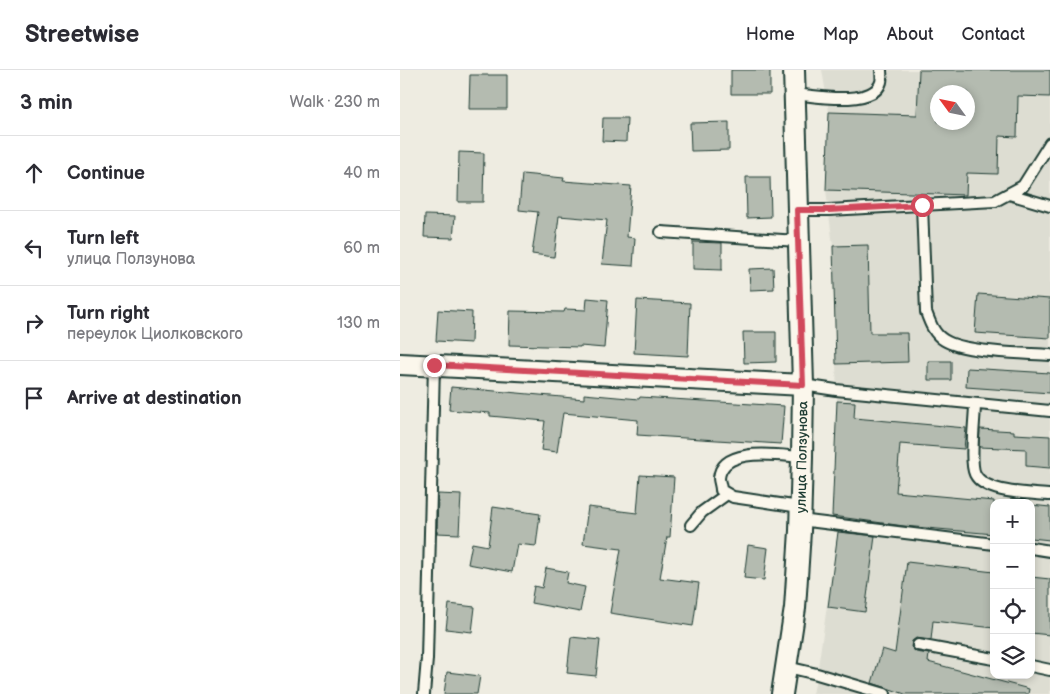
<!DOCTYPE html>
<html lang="en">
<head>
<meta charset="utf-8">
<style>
	body { margin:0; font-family:"Balsamiq Sans",sans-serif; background:#f7f7f7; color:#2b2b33 }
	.controls { position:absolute; right:15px; bottom:15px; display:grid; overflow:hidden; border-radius:10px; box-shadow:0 2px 8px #0003 }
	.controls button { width:45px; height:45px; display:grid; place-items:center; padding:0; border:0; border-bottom:1px solid #e1e1e2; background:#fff; color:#2b2b33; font:25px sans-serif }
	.compass { position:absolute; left:530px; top:15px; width:45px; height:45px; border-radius:50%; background:#fff; box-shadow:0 2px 8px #0003; rotate:303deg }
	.stop { position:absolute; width:15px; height:15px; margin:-11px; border:4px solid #d1495b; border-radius:50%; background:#fff }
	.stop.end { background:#d1495b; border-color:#fff; box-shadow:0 1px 5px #0008 }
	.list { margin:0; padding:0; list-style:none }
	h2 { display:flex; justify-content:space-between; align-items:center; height:65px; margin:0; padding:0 20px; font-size:21px }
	h2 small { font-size:16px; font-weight:400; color:#7c7c81 }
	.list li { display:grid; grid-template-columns:32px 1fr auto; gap:15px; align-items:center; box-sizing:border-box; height:75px; padding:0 20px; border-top:1px solid #e1e1e2 }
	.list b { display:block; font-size:19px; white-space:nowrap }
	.list p { margin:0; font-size:16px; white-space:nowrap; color:#7c7c81 }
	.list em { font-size:16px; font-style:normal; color:#7c7c81 }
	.icon { flex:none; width:28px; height:28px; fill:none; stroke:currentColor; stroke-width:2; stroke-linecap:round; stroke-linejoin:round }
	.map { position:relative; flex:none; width:650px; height:624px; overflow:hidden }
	header { display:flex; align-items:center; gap:30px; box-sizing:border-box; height:70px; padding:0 25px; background:#fff; border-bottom:1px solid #e1e1e2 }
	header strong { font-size:24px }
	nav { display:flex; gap:28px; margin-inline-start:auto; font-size:18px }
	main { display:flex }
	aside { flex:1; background:#fff }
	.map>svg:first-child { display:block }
	.built { fill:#ddddd2; fill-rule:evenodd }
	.building { fill:#b4bbb0; stroke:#1f3d34; fill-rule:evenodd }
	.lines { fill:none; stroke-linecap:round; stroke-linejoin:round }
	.lane-casing { stroke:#1f3d34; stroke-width:14 }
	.street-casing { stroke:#1f3d34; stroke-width:24 }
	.lane { stroke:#fbf7ec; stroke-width:10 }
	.street { stroke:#fbf7ec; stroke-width:20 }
	.route { stroke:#d1495b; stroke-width:6 }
	.labels { text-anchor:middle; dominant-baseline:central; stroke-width:4.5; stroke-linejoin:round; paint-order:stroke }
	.street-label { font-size:14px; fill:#1f3d34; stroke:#fbf7ec }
</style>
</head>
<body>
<header>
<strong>Streetwise</strong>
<nav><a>Home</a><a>Map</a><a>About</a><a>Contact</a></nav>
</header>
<main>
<aside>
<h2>3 min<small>Walk · 230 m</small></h2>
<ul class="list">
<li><svg class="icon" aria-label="ahead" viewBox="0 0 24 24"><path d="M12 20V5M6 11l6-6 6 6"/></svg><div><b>Continue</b></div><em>40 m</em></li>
<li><svg class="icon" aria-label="left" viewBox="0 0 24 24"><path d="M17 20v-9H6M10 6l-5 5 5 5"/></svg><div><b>Turn left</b><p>улица Ползунова</p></div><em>60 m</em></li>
<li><svg class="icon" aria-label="right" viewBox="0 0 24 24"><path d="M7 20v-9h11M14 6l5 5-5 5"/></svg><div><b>Turn right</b><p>переулок Циолковского</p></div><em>130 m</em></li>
<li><svg class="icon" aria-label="arrive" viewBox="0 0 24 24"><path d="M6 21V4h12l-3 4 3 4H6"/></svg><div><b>Arrive at destination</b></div></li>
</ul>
</aside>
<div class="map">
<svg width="650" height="624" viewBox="0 0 650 624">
	<rect width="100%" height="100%" fill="#eeece1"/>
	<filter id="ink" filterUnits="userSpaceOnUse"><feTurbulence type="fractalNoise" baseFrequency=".02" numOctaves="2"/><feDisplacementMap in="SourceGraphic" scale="10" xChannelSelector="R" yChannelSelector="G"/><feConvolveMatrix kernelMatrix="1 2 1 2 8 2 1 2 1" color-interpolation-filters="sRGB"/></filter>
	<g filter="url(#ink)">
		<path class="built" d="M 422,0 L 650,0 L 650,624 L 413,624 L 417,604 L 438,461 L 432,446 L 437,331 L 433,176 L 426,120 L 429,42 ZM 538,22 L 568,22 L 568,52 L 538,52 ZM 594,433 L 631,433 L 631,605 L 594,605 Z"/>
		<path class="building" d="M 331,0 L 370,0 L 370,24 L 331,24 Z
			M 519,0 L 650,0 L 650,27 L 618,26 L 617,67 L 599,66 L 598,104 L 567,103 L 566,125 L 426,120 L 429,42 L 517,45 ZM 538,22 L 568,22 L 568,52 L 538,52 Z
			M 70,5 L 107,5 L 107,39 L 69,39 Z
			M 203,48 L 227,48 L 226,72 L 202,71 Z
			M 329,52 L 329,80 L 291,81 L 290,53 Z
			M 59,82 L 84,83 L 83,132 L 58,132 Z
			M 122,104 L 164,108 L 163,111 L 231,116 L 227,167 L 235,168 L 233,196 L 202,194 L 207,150 L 159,146 L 154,187 L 132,184 L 138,142 L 119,140 Z
			M 346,107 L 370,107 L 371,147 L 347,148 Z
			M 25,145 L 55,146 L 53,168 L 24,167 Z
			M 293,172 L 322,173 L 322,200 L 293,199 Z
			M 468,175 L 470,263 L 507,263 L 508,292 L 436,294 L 433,176 Z
			M 373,198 L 374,219 L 350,220 L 349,199 Z
			M 578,224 L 650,229 L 650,268 L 575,263 Z
			M 187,228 L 208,230 L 204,278 L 180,276 L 180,277 L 109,275 L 110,241 L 164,242 L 165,239 L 186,240 Z
			M 237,230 L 290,233 L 288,286 L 234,283 Z
			M 38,240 L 72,242 L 71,273 L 36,271 Z
			M 343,262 L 376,262 L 376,292 L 344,293 Z
			M 528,291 L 551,291 L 551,310 L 528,310 Z
			M 567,298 L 650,303 L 650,323 L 566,317 Z
			M 51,317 L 184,329 L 184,324 L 239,329 L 240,327 L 384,336 L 381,374 L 237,365 L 238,350 L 163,343 L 157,382 L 141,380 L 145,351 L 90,346 L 90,343 L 49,340 Z
			M 437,331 L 455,332 L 454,348 L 566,358 L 564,379 L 500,374 L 496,422 L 594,431 L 594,464 L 504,456 L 432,446 Z
			M 580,359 L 614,361 L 614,364 L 650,366 L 650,398 L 626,396 L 626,379 L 579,377 Z
			M 240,405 L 274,407 L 270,467 L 267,467 L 260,508 L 299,513 L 293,556 L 210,543 L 221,479 L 183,474 L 188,437 L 237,443 Z
			M 38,424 L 61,425 L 59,464 L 37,463 Z
			M 631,435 L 650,437 L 650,470 L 631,468 Z
			M 93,437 L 140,444 L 136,476 L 117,474 L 112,502 L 68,494 L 72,473 L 88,476 Z
			M 438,462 L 475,466 L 465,542 L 428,537 Z
			M 348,475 L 368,478 L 364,510 L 344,508 Z
			M 507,492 L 594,502 L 594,558 L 533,551 L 531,570 L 516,568 L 512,571 L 511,577 L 516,582 L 529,584 L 528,592 L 629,619 L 628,624 L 505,624 L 472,613 L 482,579 L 495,583 Z
			M 146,498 L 168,502 L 166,513 L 185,517 L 180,542 L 131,533 L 134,516 L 142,518 Z
			M 631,507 L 650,509 L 650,565 L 631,563 Z
			M 49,534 L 75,537 L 72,562 L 46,559 Z
			M 171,567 L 200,570 L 196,606 L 167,603 Z
			M 47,602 L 80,606 L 77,624 L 44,624 Z"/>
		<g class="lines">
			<g class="lane-casing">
				<path id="lane" d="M 395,24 C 414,26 474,37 481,12 C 482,9 481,3 481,0
					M 609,124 L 650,136
					M 522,135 L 526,242 C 530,253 534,264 544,270 C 565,283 624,283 650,285
					M 397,140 L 429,140 L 595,131 L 623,116 L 650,73
					M 261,162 L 398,171
					M 403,315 L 436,320 L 650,341
					M 575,334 C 575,349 569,392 575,404 C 585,424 630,423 650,425
					M 400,437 L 333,427 L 321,420 C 321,416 319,411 319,408 C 322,375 381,386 402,387
					M 400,450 L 594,474
					M 291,455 L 302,442 L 327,424
					M 631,478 L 650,481
					M 518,575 L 594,589
					M 631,596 L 650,600
					M 387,597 L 417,604 L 485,624
					M 24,624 L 27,589 L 34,295"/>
			</g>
			<g class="street-casing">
				<path id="street" d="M 0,294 L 403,315
					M 382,624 L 395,538 L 400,461 L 402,387 L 403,315 L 394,0"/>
			</g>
			<use href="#lane" class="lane"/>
			<use href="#street" class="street"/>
		</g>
	</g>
	<g class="lines" filter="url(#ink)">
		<path class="route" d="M 34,295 L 403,315 L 397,140 L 429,140 L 522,135"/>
	</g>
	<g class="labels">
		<g class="street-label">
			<text transform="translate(402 387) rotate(-89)">улица Ползунова</text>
		</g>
	</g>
</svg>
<div class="controls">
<button>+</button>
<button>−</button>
<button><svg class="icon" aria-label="locate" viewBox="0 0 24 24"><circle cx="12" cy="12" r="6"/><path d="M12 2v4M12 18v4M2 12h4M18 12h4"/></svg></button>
<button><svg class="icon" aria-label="layers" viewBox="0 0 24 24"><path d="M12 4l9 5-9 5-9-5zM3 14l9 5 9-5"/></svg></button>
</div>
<svg class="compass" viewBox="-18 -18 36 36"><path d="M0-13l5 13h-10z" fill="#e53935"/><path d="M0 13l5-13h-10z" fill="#7c7c81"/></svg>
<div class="stop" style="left:522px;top:135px"></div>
<div class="stop end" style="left:34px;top:295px"></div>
</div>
</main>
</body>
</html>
